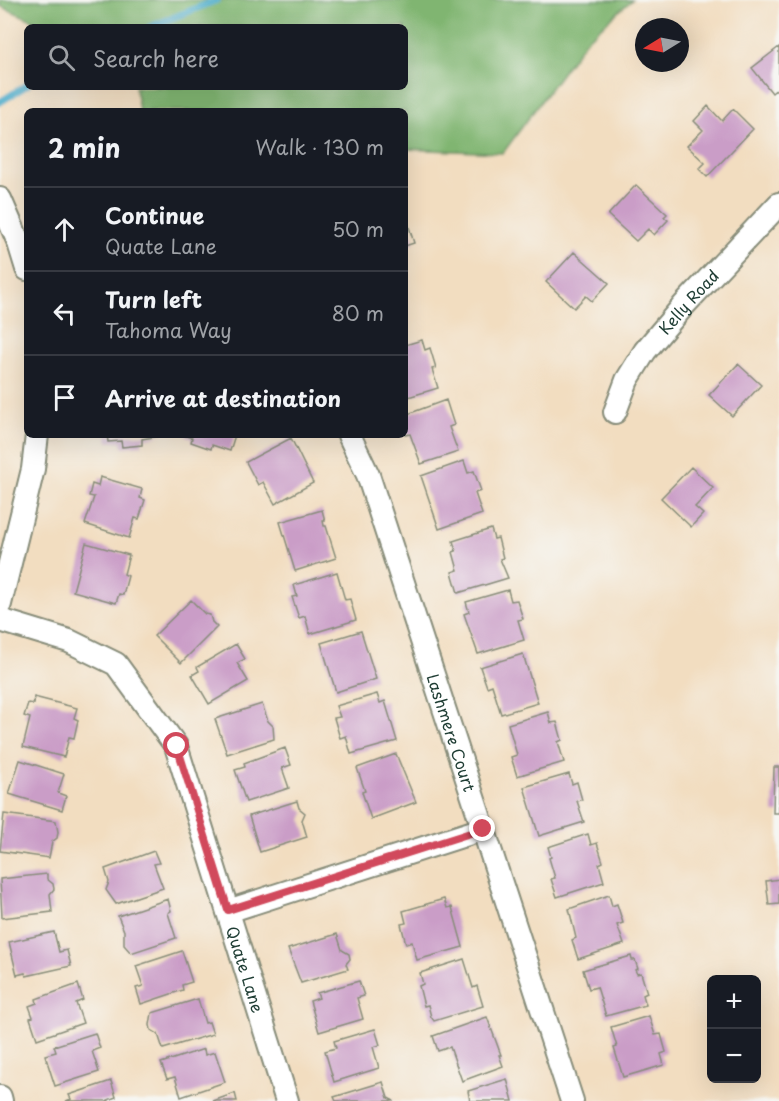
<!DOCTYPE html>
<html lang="en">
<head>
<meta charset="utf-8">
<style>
	body { margin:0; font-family:"Playpen Sans",sans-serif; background:#242831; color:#f1f3f6 }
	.controls { position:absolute; right:18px; bottom:18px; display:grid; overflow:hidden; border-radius:9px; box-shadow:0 6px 24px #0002 }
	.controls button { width:54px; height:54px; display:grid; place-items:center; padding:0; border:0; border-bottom:2px solid #363941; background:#171b24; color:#f1f3f6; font:30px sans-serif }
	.compass { position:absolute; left:635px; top:18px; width:54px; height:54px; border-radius:50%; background:#171b24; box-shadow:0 6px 24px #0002; rotate:260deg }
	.stop { position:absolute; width:18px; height:18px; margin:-14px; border:4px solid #d1495b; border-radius:50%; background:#fff }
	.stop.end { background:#d1495b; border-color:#fff; box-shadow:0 2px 6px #0008 }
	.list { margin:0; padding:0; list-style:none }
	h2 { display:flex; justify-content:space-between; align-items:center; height:78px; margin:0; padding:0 24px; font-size:26px }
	h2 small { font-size:20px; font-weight:400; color:#9ea1a6 }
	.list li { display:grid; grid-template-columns:39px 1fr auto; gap:18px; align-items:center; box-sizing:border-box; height:84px; padding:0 24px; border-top:2px solid #363941 }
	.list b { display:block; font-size:22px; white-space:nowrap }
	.list p { margin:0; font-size:20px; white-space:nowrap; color:#9ea1a6 }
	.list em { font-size:20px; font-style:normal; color:#9ea1a6 }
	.icon { flex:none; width:33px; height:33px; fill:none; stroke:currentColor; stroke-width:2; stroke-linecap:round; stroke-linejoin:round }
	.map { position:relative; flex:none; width:779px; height:1101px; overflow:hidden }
	.search { position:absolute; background:#171b24; box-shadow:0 6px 24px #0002; left:24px; top:24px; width:384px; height:66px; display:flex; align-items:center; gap:15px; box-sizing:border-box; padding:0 21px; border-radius:9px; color:#9ea1a6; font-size:22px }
	.panel { position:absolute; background:#171b24; box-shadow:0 6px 24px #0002; left:24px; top:108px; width:384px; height:330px; border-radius:9px }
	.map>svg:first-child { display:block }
	.forest { fill:#80b571; stroke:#507952; stroke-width:1.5 }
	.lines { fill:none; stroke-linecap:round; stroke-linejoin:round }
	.stream { stroke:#4bacca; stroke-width:7 }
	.building { fill:#ca9dc7 }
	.minor-casing { stroke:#888d7a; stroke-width:26 }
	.minor { stroke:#fff; stroke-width:22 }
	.route { stroke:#d1495b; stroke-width:8 }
	.labels { text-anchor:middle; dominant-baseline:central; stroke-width:4.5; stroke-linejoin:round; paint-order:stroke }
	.street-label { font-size:16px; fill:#1f3d34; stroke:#f6f6f2 }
</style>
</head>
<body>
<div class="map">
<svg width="779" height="1101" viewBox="0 0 779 1101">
	<rect width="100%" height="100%" fill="#f6f6f2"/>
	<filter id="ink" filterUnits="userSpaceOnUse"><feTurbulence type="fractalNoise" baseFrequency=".0167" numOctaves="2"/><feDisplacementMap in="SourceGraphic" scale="12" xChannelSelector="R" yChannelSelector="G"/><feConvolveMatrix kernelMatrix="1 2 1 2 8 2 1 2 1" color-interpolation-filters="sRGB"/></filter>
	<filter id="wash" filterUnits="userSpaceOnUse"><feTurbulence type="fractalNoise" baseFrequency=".008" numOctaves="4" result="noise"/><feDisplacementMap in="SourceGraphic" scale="24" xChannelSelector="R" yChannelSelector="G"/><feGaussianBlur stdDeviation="1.35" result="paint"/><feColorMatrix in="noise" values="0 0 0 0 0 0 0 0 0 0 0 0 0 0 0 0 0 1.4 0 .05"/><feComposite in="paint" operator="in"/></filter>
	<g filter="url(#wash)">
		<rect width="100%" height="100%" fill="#f2ddc0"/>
		<path class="forest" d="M 0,0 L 632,0 L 586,40 L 503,153 L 405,149 L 405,111 L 139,111 L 135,87 L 405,87 L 405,27 L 41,27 L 37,22 L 0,6 Z"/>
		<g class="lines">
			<path class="stream" d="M 150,27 L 217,0
				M 0,102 L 27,85"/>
		</g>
		<g id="blocks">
			<path class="building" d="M 779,47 L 779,87 L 772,93 L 752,68 Z
				M 708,106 L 722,121 L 733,109 L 753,129 L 707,177 L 699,169 L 705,163 L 687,146 L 703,130 L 694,121 Z
				M 636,185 L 667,214 L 664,217 L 668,220 L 654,235 L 648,229 L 636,241 L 608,215 Z
				M 405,214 L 414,243 L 405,246 Z
				M 574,252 L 609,283 L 592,301 L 586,296 L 574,308 L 546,282 Z
				M 422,340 L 425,350 L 430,348 L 436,368 L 432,369 L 438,388 L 405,398 L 405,345 Z
				M 738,364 L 761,385 L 732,416 L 709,395 Z
				M 446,400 L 454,425 L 449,427 L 458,452 L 421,464 L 410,434 L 405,435 L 405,415 Z
				M 107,435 L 158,435 L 159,436 L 142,439 L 142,445 L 122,447 L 121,441 L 108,442 Z
				M 183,435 L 235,435 L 230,451 L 212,445 L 211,449 L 191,442 L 192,438 Z
				M 291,438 L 313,483 L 275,504 L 263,482 L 258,485 L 246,462 Z
				M 464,461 L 468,473 L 474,471 L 481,491 L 475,493 L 482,514 L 439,529 L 421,476 Z
				M 691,467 L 713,488 L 695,507 L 703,514 L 691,527 L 661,498 Z
				M 100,477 L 142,489 L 140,498 L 145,500 L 139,519 L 135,518 L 129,538 L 85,524 L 94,497 L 89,496 L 92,484 L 98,486 Z
				M 322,510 L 325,521 L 323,521 L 324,526 L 326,526 L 336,558 L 295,571 L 280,522 Z
				M 491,529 L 494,539 L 498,538 L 503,558 L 500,559 L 508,578 L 458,593 L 452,572 L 458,570 L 453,552 L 456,551 L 453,541 Z
				M 86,543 L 129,555 L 124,574 L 128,576 L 123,595 L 119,594 L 116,603 L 73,591 Z
				M 337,572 L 345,600 L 350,599 L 356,620 L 310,634 L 305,616 L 299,618 L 292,597 L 297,596 L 294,585 Z
				M 508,590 L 511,601 L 517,600 L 523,619 L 518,620 L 524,640 L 478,654 L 464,614 L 469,612 L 466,602 Z
				M 191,600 L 205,614 L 210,615 L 212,622 L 217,627 L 181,663 L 154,636 Z
				M 361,631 L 376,679 L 336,692 L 321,643 Z
				M 236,644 L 245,659 L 237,663 L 248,681 L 209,704 L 192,675 L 199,671 L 197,667 Z
				M 523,654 L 538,703 L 501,714 L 492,685 L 487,687 L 480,667 Z
				M 377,694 L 380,703 L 385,701 L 397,741 L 351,754 L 346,736 L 340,738 L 334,718 L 340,717 L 336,706 Z
				M 34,697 L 77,708 L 74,718 L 78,720 L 74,738 L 69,737 L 64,757 L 23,747 L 30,718 L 24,716 L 28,703 L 33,704 Z
				M 262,704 L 268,721 L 273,726 L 274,739 L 227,754 L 215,719 Z
				M 548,712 L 551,723 L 557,722 L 562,740 L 558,742 L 564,762 L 517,776 L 511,757 L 517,755 L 508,724 Z
				M 285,748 L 291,765 L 282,768 L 289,788 L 246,802 L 235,770 L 245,767 L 244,763 Z
				M 396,754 L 416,802 L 371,819 L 362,792 L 365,791 L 357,768 Z
				M 20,760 L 64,774 L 58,793 L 66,796 L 62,810 L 9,794 Z
				M 774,767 L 779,767 L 779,813 L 773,813 Z
				M 569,774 L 572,784 L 577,782 L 582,800 L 577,801 L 584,822 L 539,836 L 524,787 Z
				M 297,801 L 299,808 L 305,813 L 302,820 L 307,837 L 260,852 L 249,816 Z
				M 4,814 L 56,821 L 58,832 L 57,838 L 52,842 L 49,858 L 0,851 Z
				M 588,834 L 591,845 L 597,843 L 603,862 L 599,864 L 604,882 L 557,897 L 551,879 L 555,878 L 549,858 L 551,857 L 548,847 Z
				M 154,851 L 159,863 L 154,864 L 163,888 L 116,904 L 106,890 L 109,882 L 105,869 Z
				M 47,874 L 47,879 L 53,884 L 54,889 L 50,894 L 52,912 L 2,918 L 0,879 Z
				M 779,879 L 779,904 L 769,905 L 766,881 Z
				M 609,895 L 612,906 L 617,904 L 623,923 L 617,925 L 624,944 L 578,959 L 572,940 L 576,938 L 569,909 Z
				M 168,899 L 171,911 L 168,913 L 176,938 L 131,953 L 124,945 L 124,931 L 118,916 Z
				M 444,899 L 447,908 L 452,907 L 463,947 L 417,960 L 412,942 L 406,944 L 401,924 L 406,923 L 403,911 Z
				M 54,932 L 59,952 L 67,950 L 71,966 L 26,976 L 25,973 L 17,975 L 9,942 Z
				M 337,934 L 342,950 L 349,954 L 350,959 L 346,964 L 348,969 L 301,983 L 288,949 Z
				M 182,951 L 192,982 L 182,985 L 183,990 L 141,1004 L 136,988 L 143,986 L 136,966 Z
				M 631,956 L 632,960 L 635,960 L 638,969 L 635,970 L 637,974 L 641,973 L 647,993 L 643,995 L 646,1005 L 606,1016 L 597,987 L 589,989 L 583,970 Z
				M 464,959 L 473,988 L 477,986 L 483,1006 L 434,1021 L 431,1017 L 428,1005 L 424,1006 L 419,986 L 423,984 L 420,973 Z
				M 359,981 L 364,996 L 357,998 L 363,1019 L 319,1032 L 310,1001 L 319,998 L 317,993 Z
				M 78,984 L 83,1000 L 76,1003 L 83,1023 L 37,1039 L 30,1018 L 33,1017 L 29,1006 L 37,1003 L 36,999 Z
				M 198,999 L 205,1023 L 209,1022 L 213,1034 L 163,1049 L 158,1034 L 151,1030 L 150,1025 L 152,1013 Z
				M 649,1016 L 655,1035 L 661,1034 L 666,1052 L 661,1054 L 664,1065 L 623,1077 L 614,1048 L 617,1047 L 611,1027 Z
				M 487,1017 L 501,1055 L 499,1055 L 503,1066 L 462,1081 L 450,1047 L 438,1051 L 433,1036 Z
				M 375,1029 L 380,1045 L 373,1047 L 379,1068 L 334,1082 L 325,1051 L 336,1048 L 334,1041 Z
				M 95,1033 L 100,1048 L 92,1051 L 99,1072 L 55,1086 L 45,1055 L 56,1052 L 54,1046 Z
				M 204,1049 L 205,1055 L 215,1052 L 225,1082 L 181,1097 L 175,1077 L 167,1079 L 161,1063 Z
				M 507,1079 L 513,1101 L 470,1101 L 468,1091 Z
				M 111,1081 L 116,1097 L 108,1100 L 109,1101 L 66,1101 L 71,1099 L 69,1095 Z
				M 383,1082 L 388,1098 L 394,1101 L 336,1101 L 334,1097 Z
				M 235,1093 L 237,1101 L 213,1101 Z"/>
		</g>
	</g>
	<g filter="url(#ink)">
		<use href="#blocks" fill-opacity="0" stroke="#888d7a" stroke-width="1.5"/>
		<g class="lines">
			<g class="minor-casing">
				<g id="minor">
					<path d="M 0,199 L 19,243 L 27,269"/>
					<path id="s1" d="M 615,412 L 627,380 L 645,351 L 684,305 L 779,204"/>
					<path id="s2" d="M 349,435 L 368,475 L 572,1101"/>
					<path d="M 0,604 L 33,469 L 37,435"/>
					<path id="s3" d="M 0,620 L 69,641 L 116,664 L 176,746 L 287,1101"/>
					<path d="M 228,911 L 483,829"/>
					<path d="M 0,1097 L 1,1101"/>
				</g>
			</g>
			<use href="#minor" class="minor"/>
		</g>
	</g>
	<g class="lines" filter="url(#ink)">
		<path class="route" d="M 177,746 L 228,910 L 483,829"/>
	</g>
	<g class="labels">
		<g class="street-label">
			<text stroke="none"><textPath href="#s1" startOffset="134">Kelly Road</textPath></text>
			<text stroke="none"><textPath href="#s2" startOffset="315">Lashmere Court</textPath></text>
			<text stroke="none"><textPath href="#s3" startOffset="460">Quate Lane</textPath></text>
		</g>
	</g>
</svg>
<div class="controls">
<button>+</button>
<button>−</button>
</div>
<svg class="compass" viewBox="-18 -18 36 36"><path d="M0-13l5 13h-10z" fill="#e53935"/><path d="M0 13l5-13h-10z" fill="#9ea1a6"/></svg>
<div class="stop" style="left:177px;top:746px"></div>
<div class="stop end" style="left:483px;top:829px"></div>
<div class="search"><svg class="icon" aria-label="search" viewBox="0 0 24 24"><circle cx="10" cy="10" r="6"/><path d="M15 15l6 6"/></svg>Search here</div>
<section class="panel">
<h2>2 min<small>Walk · 130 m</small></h2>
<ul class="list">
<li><svg class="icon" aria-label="ahead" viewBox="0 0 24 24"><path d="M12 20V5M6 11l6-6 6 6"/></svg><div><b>Continue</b><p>Quate Lane</p></div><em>50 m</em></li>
<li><svg class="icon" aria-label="left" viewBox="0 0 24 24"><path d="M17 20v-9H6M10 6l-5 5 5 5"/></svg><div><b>Turn left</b><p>Tahoma Way</p></div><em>80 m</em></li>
<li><svg class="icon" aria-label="arrive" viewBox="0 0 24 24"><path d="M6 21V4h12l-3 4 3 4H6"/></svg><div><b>Arrive at destination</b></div></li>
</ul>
</section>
</div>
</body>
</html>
